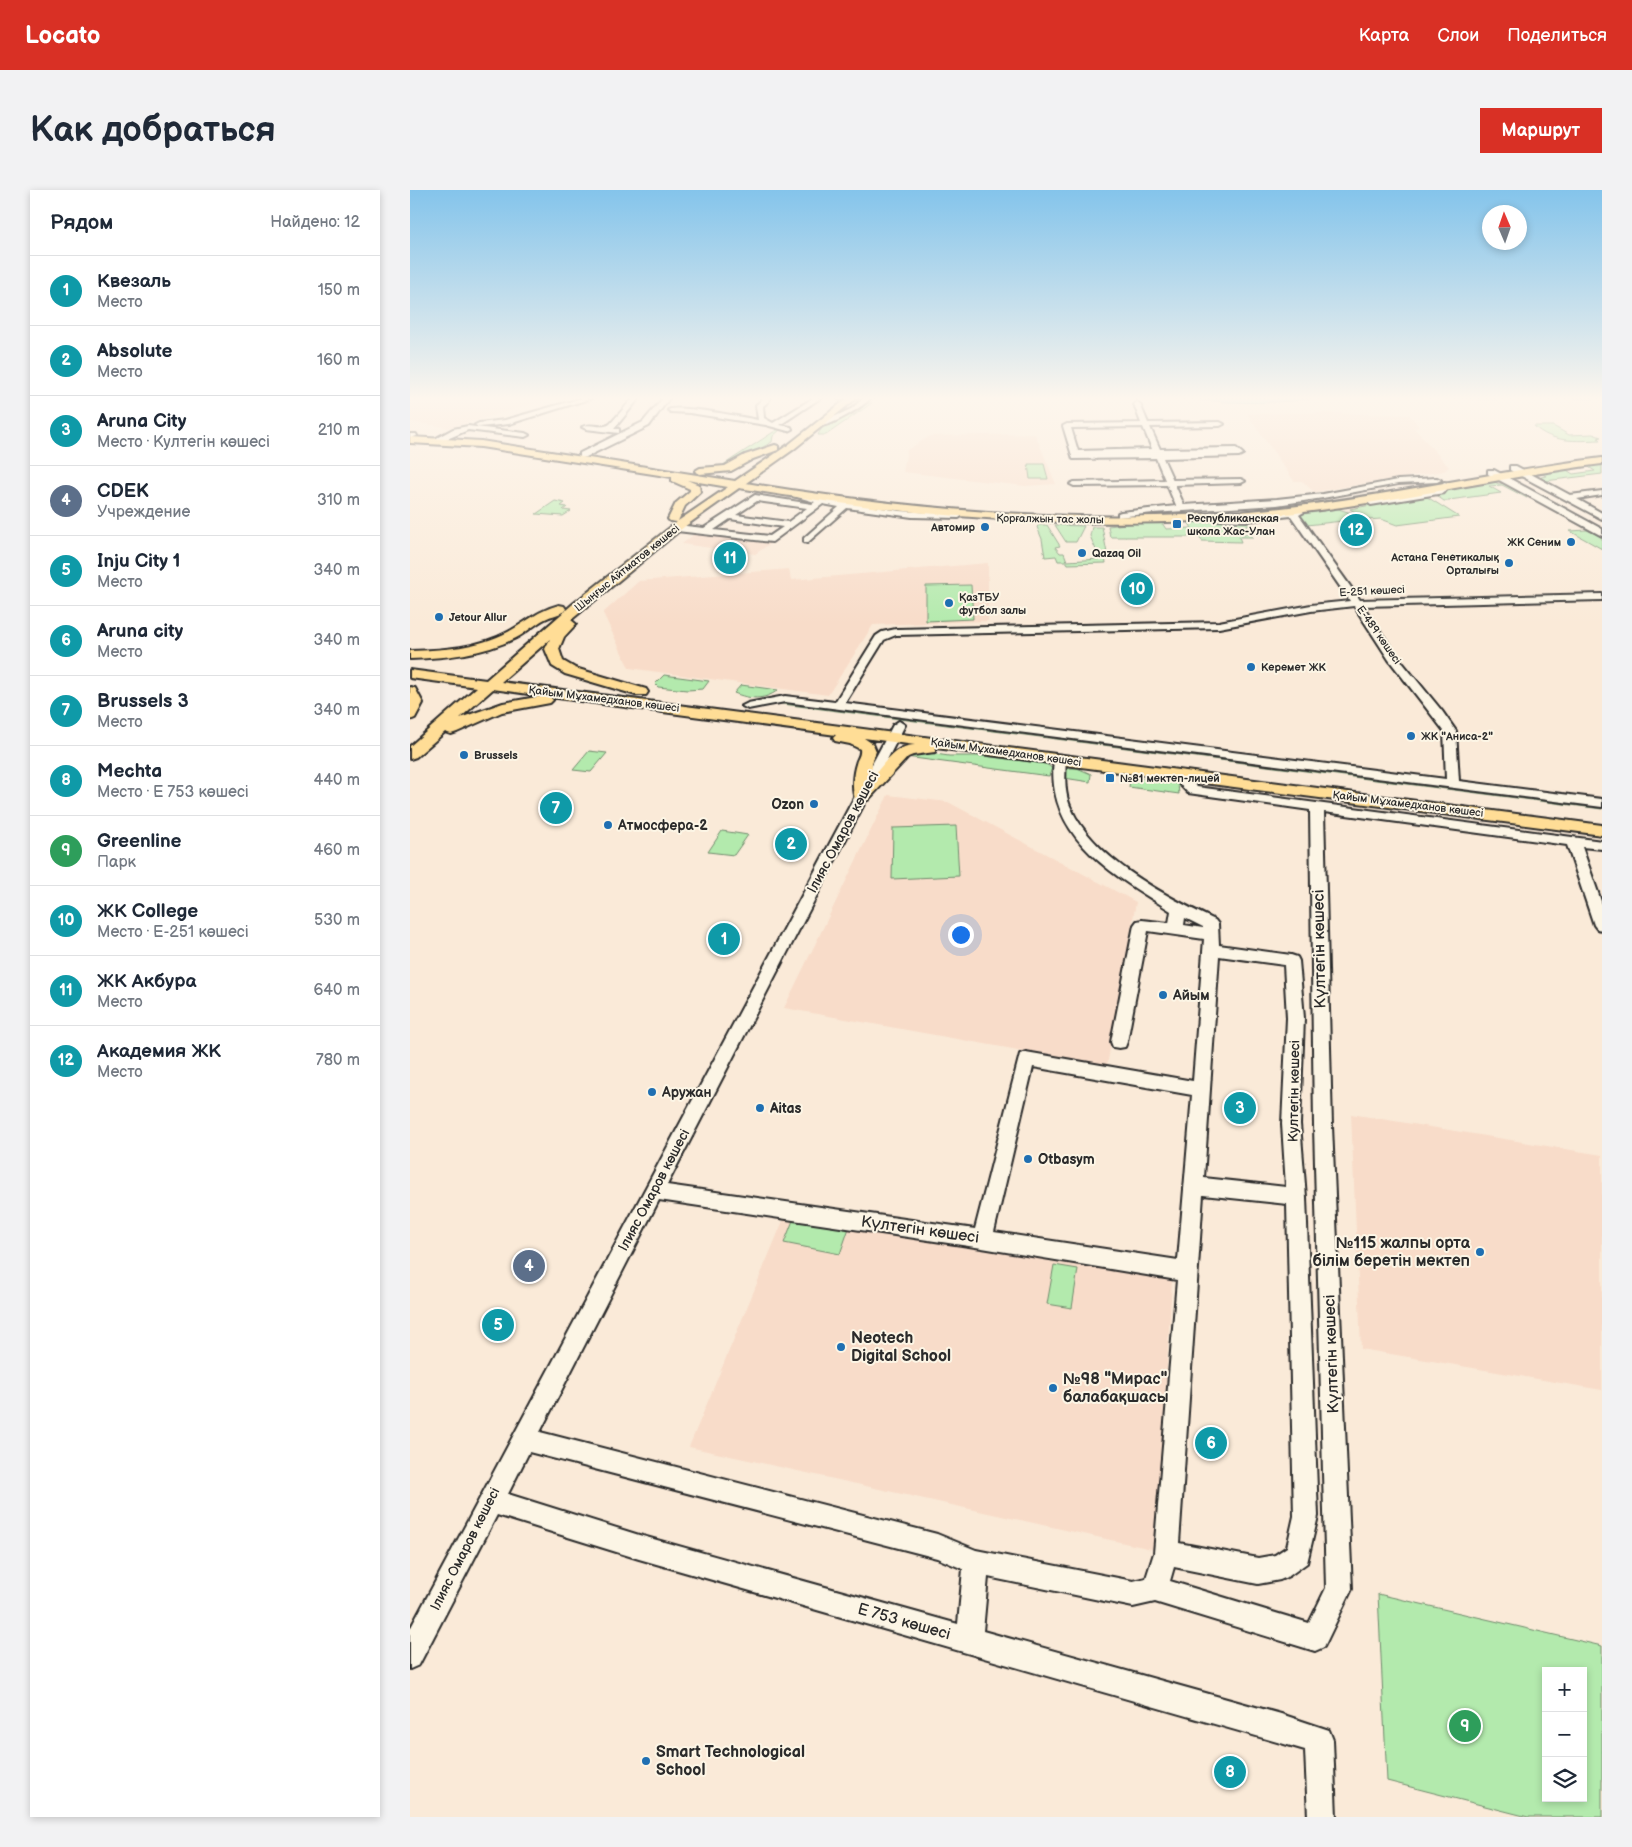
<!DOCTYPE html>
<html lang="ru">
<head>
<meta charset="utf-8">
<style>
	body { margin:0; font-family:"Balsamiq Sans",sans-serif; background:#f2f2f3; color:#1f2937 }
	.controls { position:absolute; right:15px; bottom:15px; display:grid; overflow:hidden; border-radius:0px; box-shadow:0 2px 8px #0003 }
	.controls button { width:45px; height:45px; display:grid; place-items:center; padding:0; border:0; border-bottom:1px solid #e0e1e3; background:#fff; color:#1f2937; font:25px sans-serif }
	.compass { position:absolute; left:1072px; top:15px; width:45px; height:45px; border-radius:50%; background:#fff; box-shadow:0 2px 8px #0003; rotate:358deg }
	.you { position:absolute; left:550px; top:744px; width:18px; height:18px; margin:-12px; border:4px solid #fff; border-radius:50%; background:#1a73e8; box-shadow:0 0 0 8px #1a73e833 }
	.badge { display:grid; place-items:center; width:32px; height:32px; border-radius:50%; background:#d93025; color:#fff; font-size:16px; font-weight:700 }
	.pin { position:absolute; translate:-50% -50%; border:2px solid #fff; box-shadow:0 1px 5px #0006 }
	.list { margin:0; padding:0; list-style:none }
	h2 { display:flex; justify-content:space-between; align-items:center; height:65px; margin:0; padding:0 20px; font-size:21px }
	h2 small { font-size:16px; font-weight:400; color:#747a83 }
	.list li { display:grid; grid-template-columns:32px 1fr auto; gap:15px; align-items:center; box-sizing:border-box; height:70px; padding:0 20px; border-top:1px solid #e0e1e3 }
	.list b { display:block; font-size:19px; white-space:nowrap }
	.list p { margin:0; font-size:16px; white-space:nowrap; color:#747a83 }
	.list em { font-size:16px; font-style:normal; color:#747a83 }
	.icon { flex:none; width:28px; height:28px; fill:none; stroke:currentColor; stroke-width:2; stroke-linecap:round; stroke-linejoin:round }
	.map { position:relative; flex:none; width:1192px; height:1627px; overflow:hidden; border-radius:0px }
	header { display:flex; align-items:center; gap:30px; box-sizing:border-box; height:70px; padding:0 25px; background:#d93025; color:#fff }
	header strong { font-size:24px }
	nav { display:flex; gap:28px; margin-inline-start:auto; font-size:18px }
	.intro { display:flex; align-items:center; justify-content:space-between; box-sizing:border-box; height:120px; padding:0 30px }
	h1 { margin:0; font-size:35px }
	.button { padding:12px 22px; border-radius:0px; background:#d93025; color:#fff; font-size:18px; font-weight:700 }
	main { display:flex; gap:30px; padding:0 30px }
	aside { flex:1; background:#fff; border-radius:0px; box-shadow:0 2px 8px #0003 }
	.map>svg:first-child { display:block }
	.built { fill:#f8dcc9 }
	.green { fill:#b3eaad; stroke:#6f8a6c; fill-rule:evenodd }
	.water { fill:#8fdbf0; stroke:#6795a1 }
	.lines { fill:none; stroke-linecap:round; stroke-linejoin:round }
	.shore { stroke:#53717a; stroke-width:1 }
	.minor-casing { stroke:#2b2b2b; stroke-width:4 }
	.major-casing { stroke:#2b2b2b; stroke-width:4 }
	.minor { fill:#fcf5e5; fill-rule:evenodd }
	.major { fill:#ffdd96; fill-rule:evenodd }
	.poi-dot { fill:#1f6fb2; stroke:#fcf5e5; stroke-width:2 }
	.labels { text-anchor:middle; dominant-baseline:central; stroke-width:4; stroke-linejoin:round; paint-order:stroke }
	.far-poi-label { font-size:11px; font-weight:bold; fill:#2b2b2b; stroke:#fcf5e5; text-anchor:start }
	.far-street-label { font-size:11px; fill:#2b2b2b; stroke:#fcf5e5 }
	.poi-label { font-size:14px; font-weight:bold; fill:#2b2b2b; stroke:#fcf5e5; text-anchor:start }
	.street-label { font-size:14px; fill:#2b2b2b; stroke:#fcf5e5 }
	.near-street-label { font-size:16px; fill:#2b2b2b; stroke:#fcf5e5 }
	.near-poi-label { font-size:16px; font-weight:bold; fill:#2b2b2b; stroke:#fcf5e5; text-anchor:start }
</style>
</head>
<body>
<header>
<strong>Locato</strong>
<nav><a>Карта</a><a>Слои</a><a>Поделиться</a></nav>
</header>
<div class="intro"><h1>Как добраться</h1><a class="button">Маршрут</a></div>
<main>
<aside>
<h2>Рядом<small>Найдено: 12</small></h2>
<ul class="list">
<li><span class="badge" style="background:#0f9aa8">1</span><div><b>Квезаль</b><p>Место</p></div><em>150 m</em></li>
<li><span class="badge" style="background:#0f9aa8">2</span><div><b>Absolute</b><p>Место</p></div><em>160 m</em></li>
<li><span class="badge" style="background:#0f9aa8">3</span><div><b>Aruna City</b><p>Место · Култегін көшесі</p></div><em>210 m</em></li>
<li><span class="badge" style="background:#5c6f8a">4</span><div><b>CDEK</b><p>Учреждение</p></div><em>310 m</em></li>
<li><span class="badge" style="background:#0f9aa8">5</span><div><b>Inju City 1</b><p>Место</p></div><em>340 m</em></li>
<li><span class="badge" style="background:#0f9aa8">6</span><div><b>Aruna city</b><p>Место</p></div><em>340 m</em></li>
<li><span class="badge" style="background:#0f9aa8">7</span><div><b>Brussels 3</b><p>Место</p></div><em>340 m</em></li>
<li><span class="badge" style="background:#0f9aa8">8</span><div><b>Mechta</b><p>Место · Е 753 көшесі</p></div><em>440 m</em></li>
<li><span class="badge" style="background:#2e9e5b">9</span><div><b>Greenline</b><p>Парк</p></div><em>460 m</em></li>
<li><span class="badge" style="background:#0f9aa8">10</span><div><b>ЖК College</b><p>Место · Е-251 көшесі</p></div><em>530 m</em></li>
<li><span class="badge" style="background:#0f9aa8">11</span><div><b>ЖК Акбура</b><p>Место</p></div><em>640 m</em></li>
<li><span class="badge" style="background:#0f9aa8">12</span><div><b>Академия ЖК</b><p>Место</p></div><em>780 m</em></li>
</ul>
</aside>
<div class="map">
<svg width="1192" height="1627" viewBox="0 0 1192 1627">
	<rect width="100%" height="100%" fill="#faead8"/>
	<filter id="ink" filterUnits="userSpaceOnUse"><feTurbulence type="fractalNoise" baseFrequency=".02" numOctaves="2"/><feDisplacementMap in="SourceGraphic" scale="10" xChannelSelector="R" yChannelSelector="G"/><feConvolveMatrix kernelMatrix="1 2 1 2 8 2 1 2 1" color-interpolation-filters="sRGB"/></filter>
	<g filter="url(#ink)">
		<path class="built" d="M 0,207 L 146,207 L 41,238 L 0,232 Z
			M 905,223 L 1000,225 L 1009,237 L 1004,238 L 1039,277 L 1034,281 L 904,302 L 892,291 L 884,291 L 837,224 Z
			M 625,244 L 646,294 L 615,296 L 493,282 L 497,260 L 520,246 Z
			M 291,339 L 363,352 L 345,364 L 272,354 Z
			M 578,373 L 578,431 L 463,435 L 418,505 L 219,478 L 193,423 L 229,391 L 379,379 L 381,390 Z
			M 478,605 L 538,612 L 726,712 L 697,876 L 374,818 Z
			M 941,924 L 1192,965 L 1192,1200 L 951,1159 Z
			M 375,1026 L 762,1090 L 746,1360 L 279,1257 Z"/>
		<path class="green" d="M 453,213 L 462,213 L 416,245 L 408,245 C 415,228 432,230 445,224 C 448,222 452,217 454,215 Z
			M 1124,236 L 1143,236 L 1159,245 L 1183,244 L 1191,247 L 1188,248 L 1190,250 C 1166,251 1142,253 1124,236 Z
			M 368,239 L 370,240 L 363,246 L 362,252 L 319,276 L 313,275 Z
			M 618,274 L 634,274 L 638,289 L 620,289 Z
			M 1192,274 L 1192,284 L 1135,291 L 1131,287 L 1136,286 L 1128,282 L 1148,279 L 1155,279 L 1163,284 L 1185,281 L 1177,276 Z
			M 1078,289 L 1089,294 L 1096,293 L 1117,308 L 1092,295 L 1079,296 L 1091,303 L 1039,310 L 1040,311 L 1034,311 L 1024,304 L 1034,301 L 1046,294 Z
			M 1014,305 L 1049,327 L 987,335 L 971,329 L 957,330 L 940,319 Z
			M 145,311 L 155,313 L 151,316 L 157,317 L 153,320 L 161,321 L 153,326 L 126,324 Z
			M 928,319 L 938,322 L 950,329 L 897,335 L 890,326 L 893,324 Z
			M 792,329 L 833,330 L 840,335 L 835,337 L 817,339 L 819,343 L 839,344 L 843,347 L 829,347 L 831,352 L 792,351 L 790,347 L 700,347 L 698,336 L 735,332 L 752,333 L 756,339 L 782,338 L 778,332 Z
			M 629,335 L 637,335 L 650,356 L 645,357 L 650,363 L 654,363 L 657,371 L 690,369 L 680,346 L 682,337 L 692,337 L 697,363 L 695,366 L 696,373 L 658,374 L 656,371 L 648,371 L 646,366 L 635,367 L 632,349 L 627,337 Z
			M 645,335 L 674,336 L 666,352 L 656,352 Z
			M 1177,340 L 1192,347 L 1192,359 L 1160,341 Z
			M 561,395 L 563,429 L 516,431 L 516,396 Z
			M 254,485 L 299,491 L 293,499 L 277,500 L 248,497 L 245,494 Z
			M 331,495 L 368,500 C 354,511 339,509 324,503 Z
			M 371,511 L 1192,616 L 1192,619 L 365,513 Z
			M 179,561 L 197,563 L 181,582 L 163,580 Z
			M 511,562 L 539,566 L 574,566 L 636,574 L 642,578 L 639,586 L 496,567 Z
			M 659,578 L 667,578 L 681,584 L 680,592 L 654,588 L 654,580 Z
			M 736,588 L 755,590 L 768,594 L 769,604 L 719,597 L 720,590 Z
			M 546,636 L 549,686 L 482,689 L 483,638 Z
			M 312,641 L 338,645 L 324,665 L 298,662 Z
			M 384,1028 L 439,1038 L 430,1064 L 374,1053 Z
			M 644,1075 L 668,1079 L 662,1118 L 637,1114 Z
			M 968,1404 L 1192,1456 L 1192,1627 L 1118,1627 L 977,1591 ZM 1136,1481 L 1173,1481 L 1173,1608 L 1136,1608 Z"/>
		<path class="water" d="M 765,207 L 891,207 L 899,209 C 855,215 810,213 765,207 Z
			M 1017,207 L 1192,207 L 1192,208 L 1072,209 Z"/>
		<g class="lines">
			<path class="shore" d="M 805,207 L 873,207"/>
			<g class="minor-casing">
				<path id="minor" d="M 176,207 L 182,208 L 99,234 L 69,237 L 65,235 L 69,233 L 95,230 Z
					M 224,207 L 230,207 L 204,239 L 209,239 L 209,243 L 176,239 L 172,237 C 181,232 191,240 200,234 Z
					M 254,207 L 260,207 L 239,236 L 176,267 L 170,267 L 170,263 L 233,232 Z
					M 355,207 L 361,207 L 358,212 L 353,216 L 354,228 L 363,233 L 405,207 L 412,207 L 370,235 L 381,237 L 382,239 L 378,241 L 356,235 L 280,223 L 261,222 L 258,220 C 268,214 332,227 348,230 L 346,215 Z
					M 427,207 L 433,207 L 433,208 L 430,210 Z
					M 455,207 L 462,207 C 454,216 416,241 406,235 L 441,219 Z
					M 727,212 L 730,214 L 738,233 L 810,232 L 814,234 L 810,236 L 740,237 L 750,259 L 826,258 L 833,264 L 829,266 L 753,268 L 763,290 L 831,289 L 835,291 L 831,293 L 765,295 L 774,315 L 867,309 L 913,304 L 988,290 L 1027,288 L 1031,290 L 1027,292 L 988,294 L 913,308 L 867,315 L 743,323 L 708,327 L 708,323 L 711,322 L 766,316 L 757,295 L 664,296 L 660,294 L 664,292 L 755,290 L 746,268 L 663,269 L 653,236 L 657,234 L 731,233 L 724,214 ZM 733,237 L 742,259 L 668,261 L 661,238 Z
					M 58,236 L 115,243 L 119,245 L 115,247 L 58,240 L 28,253 L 21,251 L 43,239 Z
					M 0,244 L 6,244 L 7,246 L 0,248 Z
					M 1100,276 L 1106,276 L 1160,305 L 1192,301 L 1192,305 L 1167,309 L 1192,323 L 1192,329 L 1100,280 Z
					M 1078,280 L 1084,280 L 1192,339 L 1192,346 L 1078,284 Z
					M 1034,292 L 1041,294 L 1034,303 L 961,315 L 957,312 L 961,309 L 1028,299 Z
					M 384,302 L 421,310 L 490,321 L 525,323 L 549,322 L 553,325 L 549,328 L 502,327 L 437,318 L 397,353 L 394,352 L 394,348 L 429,317 L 413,314 L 362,352 L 267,341 L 263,338 L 267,335 L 294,338 L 345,305 L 402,314 L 405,312 L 384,306 ZM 347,311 L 397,318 L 378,332 L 326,325 ZM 320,329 L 373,337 L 360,346 L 304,340 Z
					M 890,319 L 894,322 L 889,325 L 950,410 L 1192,404 L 1192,410 L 953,416 L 987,466 L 1032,521 L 1046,541 L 1049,591 L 1192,609 L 1192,617 L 375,512 L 338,519 L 332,516 L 338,513 L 375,506 L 425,512 L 466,446 L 472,442 L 486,439 L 809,432 L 901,415 L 940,411 L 881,326 L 837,331 L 803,330 L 799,327 L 803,324 L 837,325 ZM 944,416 L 979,470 L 1034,541 L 1036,589 L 435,513 L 474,450 L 486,445 L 809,438 L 901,421 Z
					M 489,531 L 495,535 L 257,995 L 565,1039 L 610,864 L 616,862 L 783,891 L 794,749 L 738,741 L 717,852 L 715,857 L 709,858 L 703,857 L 701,852 L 724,735 L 727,731 L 732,730 L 759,733 L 761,721 C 704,685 635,647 644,569 L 646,566 L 654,566 L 656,569 C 655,586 654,603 661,618 C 684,669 757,707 805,730 L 808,734 L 809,755 L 881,765 L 887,767 L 889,771 L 894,828 L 890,934 L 896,1007 L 908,1326 L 897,1373 L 879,1386 L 870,1390 L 848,1394 L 764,1377 L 760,1391 L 899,1433 L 916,1398 L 904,936 L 900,620 L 778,603 L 760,584 L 766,580 L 770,581 L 787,597 L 1192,651 L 1192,659 L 1172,657 L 1192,714 L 1192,740 L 1187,739 L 1184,735 L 1157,655 L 914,622 L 922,936 L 942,1399 L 914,1457 L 905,1461 L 745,1412 L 723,1417 L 578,1387 L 573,1441 L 871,1524 L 919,1540 L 923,1550 L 926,1627 L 898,1627 L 895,1560 L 229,1369 L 87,1325 L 9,1475 L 0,1479 L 0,1439 L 483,535 ZM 775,728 L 793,737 L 793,738 L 774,735 ZM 809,766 L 874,775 L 877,828 L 872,934 L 876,997 L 794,988 ZM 623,877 L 782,905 L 768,1070 L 584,1042 ZM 793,1005 L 877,1014 L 884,1326 L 877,1357 L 865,1365 L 848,1368 L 769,1353 ZM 249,1010 L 572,1058 L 767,1090 L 744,1363 L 736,1388 L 723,1391 L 566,1360 L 527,1344 L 130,1242 ZM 119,1262 L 527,1368 L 553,1379 L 548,1434 L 229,1345 L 98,1304 Z"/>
			</g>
			<g class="major-casing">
				<path id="major" d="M 439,207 L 448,207 L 384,259 L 336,293 C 513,322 692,337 871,318 C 979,306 1085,281 1192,268 L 1192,274 C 1084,288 977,314 868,325 C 687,343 508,328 329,298 L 274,337 L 161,430 L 166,434 L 154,447 L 149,459 L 153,471 L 165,478 L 236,499 L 238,502 L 236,505 L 226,505 L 155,484 L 142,476 L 135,459 L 140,449 L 91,492 L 1192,635 L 1192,645 L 526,558 L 525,562 L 503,565 L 498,567 L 458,610 L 446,610 C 441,602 443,583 446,574 C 447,568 451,566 450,559 L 440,554 L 425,551 L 423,548 L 426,545 L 140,507 L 143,510 L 140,513 L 92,522 L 47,542 L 41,544 L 35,542 L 6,567 L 0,569 L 0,556 L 67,497 L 0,488 L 0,480 L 76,490 L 164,413 L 267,332 L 260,331 L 258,329 L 266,313 L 280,301 L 280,299 L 262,291 L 262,287 L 71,257 L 0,253 L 0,247 L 71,251 L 325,291 L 378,255 ZM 277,290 L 318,297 L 268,331 L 275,316 L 290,302 L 289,295 ZM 83,499 L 132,506 L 93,513 L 50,528 ZM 454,548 L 505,555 C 483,556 475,574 461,588 L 462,573 L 466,561 L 463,554 Z
					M 365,255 L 368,256 L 368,260 L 343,269 L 321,281 L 290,284 L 285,281 L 290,278 L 315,276 L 335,265 Z
					M 149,415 L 154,416 L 156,419 C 151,425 142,425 135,429 C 125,434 116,443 106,448 C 73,464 36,468 0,469 L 0,461 C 33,460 68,458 98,442 C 116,432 129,420 149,415 Z
					M 0,497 L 5,498 L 13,513 L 5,528 L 0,530 Z"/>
			</g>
			<use href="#minor" class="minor"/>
			<use href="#major" class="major"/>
		</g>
	</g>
	<linearGradient id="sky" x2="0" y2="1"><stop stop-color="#84c4eb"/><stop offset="0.48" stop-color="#fdf6ed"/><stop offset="1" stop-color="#fdf6ed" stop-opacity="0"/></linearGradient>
	<rect width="1192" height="434" fill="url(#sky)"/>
	<g class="poi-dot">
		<rect x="762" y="329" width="10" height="10" rx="2.5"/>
		<circle cx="575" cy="337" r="5"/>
		<circle cx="1161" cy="352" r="5"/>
		<circle cx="672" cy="363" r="5"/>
		<circle cx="1099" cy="373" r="5"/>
		<circle cx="539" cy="413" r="5"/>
		<circle cx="29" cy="427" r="5"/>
		<circle cx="841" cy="477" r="5"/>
		<circle cx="1001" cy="546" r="5"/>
		<circle cx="54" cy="565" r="5"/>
		<rect x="695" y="583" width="10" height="10" rx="2.5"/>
		<circle cx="404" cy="614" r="5"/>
		<circle cx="198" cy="635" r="5"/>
		<circle cx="753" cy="805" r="5"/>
		<circle cx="242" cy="902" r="5"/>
		<circle cx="350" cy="918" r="5"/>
		<circle cx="618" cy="969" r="5"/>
		<circle cx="1070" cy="1062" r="5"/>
		<circle cx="431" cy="1157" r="5"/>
		<circle cx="643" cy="1198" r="5"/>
		<circle cx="236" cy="1571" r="5"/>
	</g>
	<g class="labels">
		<g class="far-poi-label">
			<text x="777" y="328">Республиканская<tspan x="777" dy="13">школа Жас-Улан</tspan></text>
			<text x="565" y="337" text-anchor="end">Автомир</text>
			<text x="1151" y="352" text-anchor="end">ЖК Сеним</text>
			<text x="682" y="363">Qazaq Oil</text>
			<text x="1089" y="367" text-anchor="end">Астана Генетикалық<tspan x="1089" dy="13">Орталығы</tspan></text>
			<text x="549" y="407">ҚазТБУ<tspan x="549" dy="13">футбол залы</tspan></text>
			<text x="39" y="427">Jetour Allur</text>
			<text x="851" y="477">Керемет ЖК</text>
			<text x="1011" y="546">ЖК "Аниса-2"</text>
			<text x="64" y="565">Brussels</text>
			<text x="710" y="588">№81 мектеп-лицей</text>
		</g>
		<g class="far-street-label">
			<text transform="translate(640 329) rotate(1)">Қорғалжын тас жолы</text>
			<text transform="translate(217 378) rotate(-39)">Шыңғыс Айтматов көшесі</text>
			<text transform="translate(962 401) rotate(-3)">Е-251 көшесі</text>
			<text transform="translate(969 445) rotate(55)">Е-489 көшесі</text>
			<text transform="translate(194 509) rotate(7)">Қайым Мұхамедханов көшесі</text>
			<text transform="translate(596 562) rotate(8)">Қайым Мұхамедханов көшесі</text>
			<text transform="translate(998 614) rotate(7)">Қайым Мұхамедханов көшесі</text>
		</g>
		<g class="poi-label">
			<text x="394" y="614" text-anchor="end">Ozon</text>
			<text x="208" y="635">Атмосфера-2</text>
			<text x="763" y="805">Айым</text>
			<text x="252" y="902">Аружан</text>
			<text x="360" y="918">Aitas</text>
			<text x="628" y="969">Otbasym</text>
		</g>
		<g class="street-label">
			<text transform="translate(433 642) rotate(-62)">Ілияс Омаров көшесі</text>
			<text transform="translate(884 901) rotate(-89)">Култегін көшесі</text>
			<text transform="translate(244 1000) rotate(-62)">Ілияс Омаров көшесі</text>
			<text transform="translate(55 1359) rotate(-63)">Ілияс Омаров көшесі</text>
		</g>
		<g class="near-street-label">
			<text transform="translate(910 759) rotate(-91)">Күлтегін көшесі</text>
			<text transform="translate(510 1040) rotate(8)">Күлтегін көшесі</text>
			<text transform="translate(922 1164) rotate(-92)">Күлтегін көшесі</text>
			<text transform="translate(494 1432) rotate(16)">Е 753 көшесі</text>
		</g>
		<g class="near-poi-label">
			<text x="1060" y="1053" text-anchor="end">№115 жалпы орта<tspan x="1060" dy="18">білім беретін мектеп</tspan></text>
			<text x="441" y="1148">Neotech<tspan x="441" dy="18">Digital School</tspan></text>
			<text x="653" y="1189">№98 "Мирас"<tspan x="653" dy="18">балабақшасы</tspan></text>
			<text x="246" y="1562">Smart Technological<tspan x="246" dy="18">School</tspan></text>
		</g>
	</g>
</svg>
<div class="controls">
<button>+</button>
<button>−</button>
<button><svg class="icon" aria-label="layers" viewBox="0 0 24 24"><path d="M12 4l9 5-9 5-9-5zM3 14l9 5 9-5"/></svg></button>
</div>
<svg class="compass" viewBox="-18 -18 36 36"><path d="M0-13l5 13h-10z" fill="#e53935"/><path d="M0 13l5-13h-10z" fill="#747a83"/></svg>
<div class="you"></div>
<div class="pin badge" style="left:314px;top:749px;background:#0f9aa8">1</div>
<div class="pin badge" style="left:381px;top:654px;background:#0f9aa8">2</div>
<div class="pin badge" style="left:830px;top:918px;background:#0f9aa8">3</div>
<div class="pin badge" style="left:119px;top:1076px;background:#5c6f8a">4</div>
<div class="pin badge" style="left:88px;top:1135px;background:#0f9aa8">5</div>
<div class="pin badge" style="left:801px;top:1253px;background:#0f9aa8">6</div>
<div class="pin badge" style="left:146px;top:618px;background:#0f9aa8">7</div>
<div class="pin badge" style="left:820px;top:1582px;background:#0f9aa8">8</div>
<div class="pin badge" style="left:1055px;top:1536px;background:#2e9e5b">9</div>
<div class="pin badge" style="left:727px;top:399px;background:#0f9aa8">10</div>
<div class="pin badge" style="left:320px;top:368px;background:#0f9aa8">11</div>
<div class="pin badge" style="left:946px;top:340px;background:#0f9aa8">12</div>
</div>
</main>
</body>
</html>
